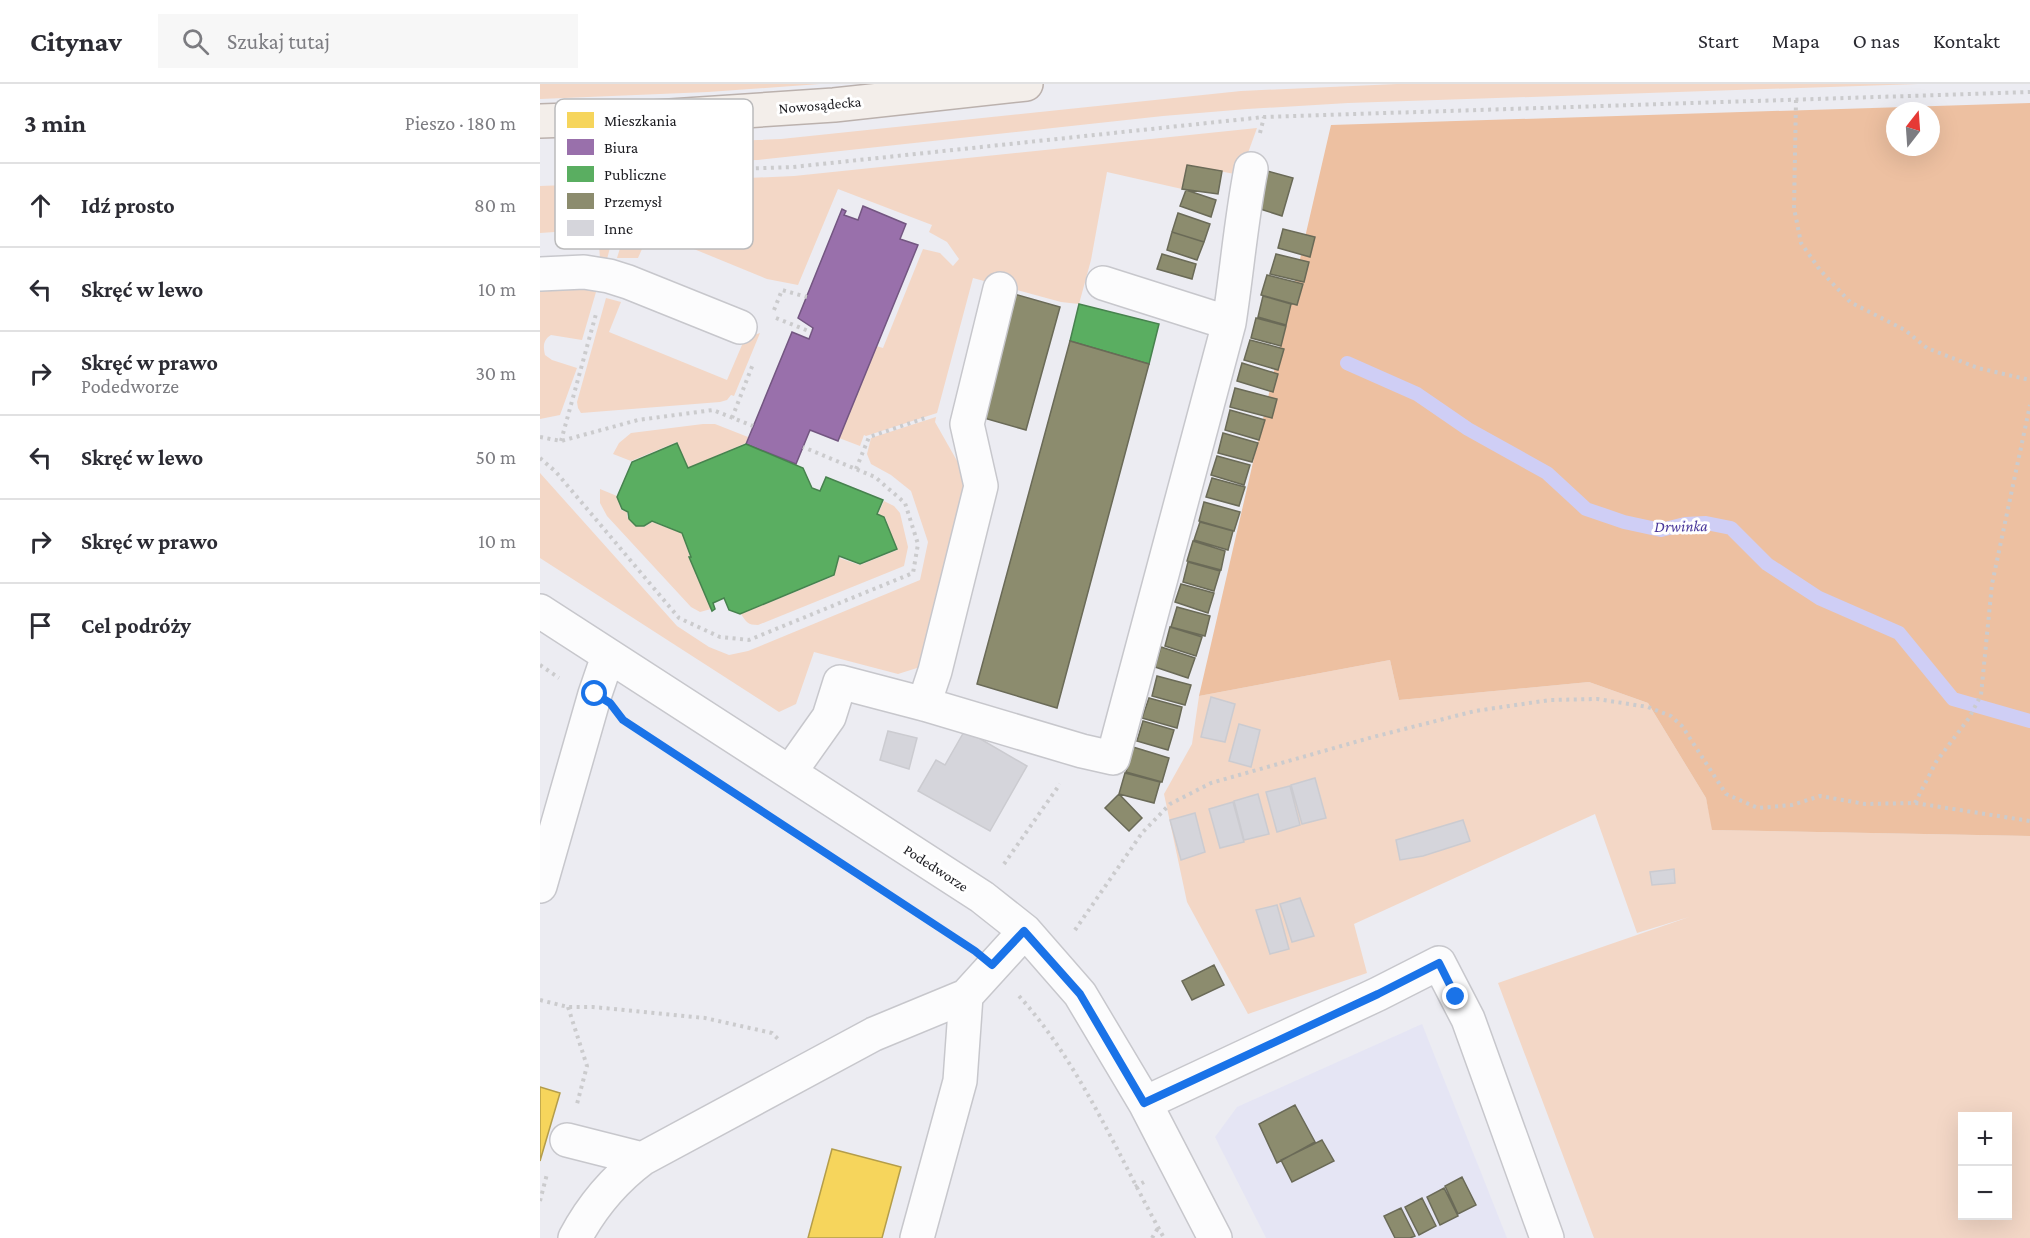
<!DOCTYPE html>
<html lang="pl">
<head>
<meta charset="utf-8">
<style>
	body { margin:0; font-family:"Crimson Pro",serif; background:#f7f7f7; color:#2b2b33 }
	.controls { position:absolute; right:18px; bottom:18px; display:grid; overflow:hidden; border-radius:0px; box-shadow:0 6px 24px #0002 }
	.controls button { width:54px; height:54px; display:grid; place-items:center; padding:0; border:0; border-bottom:2px solid #e1e1e2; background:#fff; color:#2b2b33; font:30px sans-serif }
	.compass { position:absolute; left:1346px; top:18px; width:54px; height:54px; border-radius:50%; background:#fff; box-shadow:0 6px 24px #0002; rotate:17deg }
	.stop { position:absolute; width:18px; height:18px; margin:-14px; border:4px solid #1a73e8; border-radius:50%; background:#fff }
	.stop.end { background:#1a73e8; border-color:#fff; box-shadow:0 2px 6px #0008 }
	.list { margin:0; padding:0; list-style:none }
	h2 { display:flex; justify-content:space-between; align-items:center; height:78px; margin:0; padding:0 24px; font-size:26px }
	h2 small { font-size:20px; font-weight:400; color:#7c7c81 }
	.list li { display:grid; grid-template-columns:39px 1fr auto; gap:18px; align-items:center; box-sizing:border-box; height:84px; padding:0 24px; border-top:2px solid #e1e1e2 }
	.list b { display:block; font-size:22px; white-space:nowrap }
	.list p { margin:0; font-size:20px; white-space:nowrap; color:#7c7c81 }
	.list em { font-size:20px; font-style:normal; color:#7c7c81 }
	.icon { flex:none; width:33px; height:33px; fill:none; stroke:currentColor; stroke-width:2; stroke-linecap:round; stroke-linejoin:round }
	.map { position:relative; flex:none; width:1490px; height:1154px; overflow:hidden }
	header { display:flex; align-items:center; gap:36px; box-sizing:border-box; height:84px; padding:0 30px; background:#fff; border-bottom:2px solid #e1e1e2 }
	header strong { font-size:28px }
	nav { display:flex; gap:33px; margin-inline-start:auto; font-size:21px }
	.search { width:420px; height:54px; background:#f7f7f7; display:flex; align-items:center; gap:15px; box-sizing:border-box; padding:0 21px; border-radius:0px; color:#7c7c81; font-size:22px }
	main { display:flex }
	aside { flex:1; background:#fff }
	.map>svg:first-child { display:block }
	.built { fill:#e5e5f4 }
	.green { fill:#f3d7c6; fill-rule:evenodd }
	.forest { fill:#edc0a1; fill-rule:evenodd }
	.homes { fill:#f6d55c; stroke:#b49d4a; stroke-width:1.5 }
	.offices { fill:#9970ab; stroke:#735681; stroke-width:1.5 }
	.public { fill:#5aae61; stroke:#47824e; stroke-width:1.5 }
	.industry { fill:#8c8c6e; stroke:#6a6a57; stroke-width:1.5 }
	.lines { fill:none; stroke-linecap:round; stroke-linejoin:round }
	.stream { stroke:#cfcef5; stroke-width:14 }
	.building { fill:#d5d5db; stroke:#cbcbd0; stroke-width:1.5 }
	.minor-casing { stroke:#c7c7cc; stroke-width:36 }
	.major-casing { stroke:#bbb1ad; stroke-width:36 }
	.path { stroke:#cbcbcd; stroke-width:4; stroke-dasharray:3 4.5; stroke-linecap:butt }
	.minor { stroke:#fcfcfd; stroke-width:33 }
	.major { stroke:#f3eeea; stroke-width:33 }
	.route { stroke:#1a73e8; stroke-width:8 }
	.labels { text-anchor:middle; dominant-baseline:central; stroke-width:6; stroke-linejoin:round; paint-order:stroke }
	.street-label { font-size:15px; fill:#1b1b20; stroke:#fff }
	.water-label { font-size:16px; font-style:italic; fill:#49379a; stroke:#fff }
	.key { fill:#fff; stroke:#bbbbbc; stroke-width:1.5 }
	.key-label { font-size:16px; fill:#1b1b20 }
</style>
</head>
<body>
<header>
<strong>Citynav</strong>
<div class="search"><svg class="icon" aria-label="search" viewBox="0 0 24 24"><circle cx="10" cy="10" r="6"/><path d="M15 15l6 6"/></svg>Szukaj tutaj</div>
<nav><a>Start</a><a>Mapa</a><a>O nas</a><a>Kontakt</a></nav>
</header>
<main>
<aside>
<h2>3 min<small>Pieszo · 180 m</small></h2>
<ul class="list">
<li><svg class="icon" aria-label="ahead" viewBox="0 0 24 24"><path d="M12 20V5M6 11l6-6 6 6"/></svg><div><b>Idź prosto</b></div><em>80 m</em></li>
<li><svg class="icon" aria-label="left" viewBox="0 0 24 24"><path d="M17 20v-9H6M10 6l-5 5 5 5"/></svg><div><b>Skręć w lewo</b></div><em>10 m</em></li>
<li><svg class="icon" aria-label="right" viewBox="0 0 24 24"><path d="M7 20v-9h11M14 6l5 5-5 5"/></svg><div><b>Skręć w prawo</b><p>Podedworze</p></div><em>30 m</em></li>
<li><svg class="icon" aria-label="left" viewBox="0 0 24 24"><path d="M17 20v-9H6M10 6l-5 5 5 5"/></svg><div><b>Skręć w lewo</b></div><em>50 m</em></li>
<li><svg class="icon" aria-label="right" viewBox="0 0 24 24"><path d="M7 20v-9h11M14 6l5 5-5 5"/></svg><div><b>Skręć w prawo</b></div><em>10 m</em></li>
<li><svg class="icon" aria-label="arrive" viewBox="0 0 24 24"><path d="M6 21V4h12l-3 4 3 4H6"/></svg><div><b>Cel podróży</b></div></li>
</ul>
</aside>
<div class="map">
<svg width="1490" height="1154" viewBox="0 0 1490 1154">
	<rect width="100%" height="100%" fill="#ececf2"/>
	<path class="built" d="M 882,940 L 967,1154 L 726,1154 L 675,1053 L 697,1023 Z"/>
	<path class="green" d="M 0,0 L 280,0 L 168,8 L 0,15 Z
		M 857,0 L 1378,0 L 808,19 L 707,25 L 623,32 L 218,76 L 87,79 L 87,61 L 241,55 L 701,7 Z
		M 717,44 L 700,91 L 647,81 L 642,105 L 567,88 L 551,176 L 539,220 L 521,218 L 433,194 L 397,329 L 326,352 L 324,351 L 320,362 L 299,354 L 336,262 L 343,264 L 383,165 L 400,169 L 413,182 L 419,175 L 407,158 L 389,148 L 392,141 L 298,105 L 258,201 L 227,195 L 110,147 L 98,174 L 77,174 L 95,115 L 95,99 L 254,92 Z
		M 79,99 L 83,115 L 67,175 L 60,175 L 58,145 L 0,149 L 0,102 Z
		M 32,198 L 56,208 L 42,256 L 11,251 C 3,256 3,262 5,271 L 12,276 L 37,284 L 20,331 L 0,335 L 0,200 Z
		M 66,214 L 81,218 L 69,248 L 187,296 L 205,254 L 220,249 L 194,312 L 191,311 L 187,316 L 180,318 L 41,329 L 38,324 L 37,318 Z
		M 396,333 L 395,338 L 429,398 L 382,585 L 377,584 L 358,590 L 274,568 L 256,620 L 239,628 L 0,474 L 0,389 L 137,542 L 169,563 L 189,571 L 208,567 L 380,496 L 388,458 L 371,407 L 351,391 L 331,380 L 327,370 L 331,354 Z
		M 163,340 L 175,340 L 208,353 L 206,359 L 148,384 L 137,358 L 91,377 L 73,370 L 79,359 L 91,349 Z
		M 60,405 L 77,412 L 81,426 L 87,428 L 87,432 L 92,439 L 104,443 L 112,438 L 142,449 L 150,473 L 149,474 L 171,525 L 160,528 L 151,523 L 67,432 L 60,419 Z
		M 344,417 L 354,422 L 360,429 L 368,463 L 364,482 L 218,541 C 208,541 206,538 201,530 L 294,492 L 299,474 L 320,481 L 357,466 L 345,433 L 338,430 Z
		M 850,576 L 859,616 L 1049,598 L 1108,619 L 1166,714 L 1173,746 L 1490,752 L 1490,1154 L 1054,1154 L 958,899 L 1149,833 L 1097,849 L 1055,730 L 814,840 L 827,889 L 708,930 L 647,818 L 624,710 L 652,660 L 659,612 ZM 1422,1032 L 1468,1032 L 1468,1132 L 1422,1132 Z"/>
	<path class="forest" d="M 1490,19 L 1490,752 L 1172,746 L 1166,714 L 1108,619 L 1049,598 L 859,616 L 850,576 L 659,612 L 791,41 ZM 1355,27 L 1391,27 L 1391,63 L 1355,63 Z"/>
	<path class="homes" d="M 0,1003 L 20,1009 L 0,1077 Z
		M 292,1065 L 361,1083 L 342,1154 L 268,1154 Z"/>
	<path class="offices" d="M 323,122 L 366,140 L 360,155 L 378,161 L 298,357 L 270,346 L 256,380 L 206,360 L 252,248 L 269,255 L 273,244 L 258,234 L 302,125 L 306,127 L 304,131 L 318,136 Z"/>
	<path class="public" d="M 539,220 L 619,240 L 609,280 L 530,257 Z
		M 137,359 L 148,384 L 206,360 L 263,384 L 272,404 L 280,407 L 286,393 L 343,416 L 337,430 L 344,433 L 357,465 L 320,480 L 299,472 L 294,491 L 200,530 L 189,526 L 184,514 L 173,519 L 175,525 L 172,527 L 149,473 L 151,473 L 142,449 L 112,437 L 104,442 L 96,442 L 89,435 L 88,428 L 82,425 L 77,413 L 92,378 Z"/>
	<path class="industry" d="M 647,81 L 682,87 L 678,110 L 642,105 Z
		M 727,87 L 753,94 L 742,132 L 717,124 Z
		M 646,106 L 676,116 L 671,133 L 640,122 Z
		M 638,129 L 670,140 L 664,158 L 632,148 Z
		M 743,145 L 775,153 L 770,173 L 738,164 Z
		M 632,148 L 664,158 L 657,176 L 627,166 Z
		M 622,170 L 656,180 L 652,195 L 617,185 Z
		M 736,170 L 769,178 L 764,198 L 730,190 Z
		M 727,191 L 763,200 L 757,221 L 721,211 Z
		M 471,209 L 520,223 L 486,346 L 437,332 Z
		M 723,212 L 751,220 L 746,241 L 718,233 Z
		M 716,234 L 746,242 L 741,262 L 711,254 Z
		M 710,256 L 744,265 L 738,286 L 704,276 Z
		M 530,257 L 609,280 L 517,624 L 437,600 Z
		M 702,279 L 738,290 L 733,308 L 697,297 Z
		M 695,304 L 737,315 L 732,334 L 690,323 Z
		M 690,326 L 725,336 L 719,356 L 685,346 Z
		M 683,349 L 718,359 L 712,378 L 678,369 Z
		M 677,372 L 710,381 L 704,401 L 671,391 Z
		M 672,394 L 705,403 L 699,422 L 666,413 Z
		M 664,418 L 700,428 L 694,447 L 659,437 Z
		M 660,438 L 693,447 L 688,466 L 654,456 Z
		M 653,457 L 685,467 L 681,486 L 647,477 Z
		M 648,478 L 680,487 L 674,507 L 643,498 Z
		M 641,500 L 674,509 L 668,529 L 635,518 Z
		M 637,523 L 670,532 L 665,552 L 631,543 Z
		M 630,543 L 662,553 L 656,572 L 625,562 Z
		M 621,563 L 655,574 L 648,594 L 615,583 Z
		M 617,592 L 651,601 L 645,621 L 612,612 Z
		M 609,614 L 642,623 L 637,644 L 602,634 Z
		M 603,637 L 634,646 L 628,666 L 597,657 Z
		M 593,663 L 629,674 L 622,698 L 586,688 Z
		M 585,689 L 620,698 L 614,719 L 579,710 Z
		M 579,710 L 602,734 L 589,747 L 565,724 Z
		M 674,881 L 684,901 L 652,916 L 642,897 Z
		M 755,1021 L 775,1058 L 737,1079 L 719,1040 Z
		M 782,1056 L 794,1077 L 752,1098 L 741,1076 Z
		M 922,1093 L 936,1121 L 918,1130 L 905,1102 Z
		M 904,1104 L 918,1132 L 900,1141 L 887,1113 Z
		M 882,1114 L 896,1142 L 879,1151 L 865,1123 Z
		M 861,1124 L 875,1152 L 870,1154 L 855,1154 L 844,1132 Z"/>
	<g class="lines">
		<path class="stream" d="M 807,279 L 877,310 L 928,345 L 1007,389 L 1046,425 L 1084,438 L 1121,446 L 1145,440 L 1166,439 L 1191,444 L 1227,480 L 1279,514 L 1359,549 L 1413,615 L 1490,637"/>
	</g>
	<path class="building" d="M 671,613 L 695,620 L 685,658 L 661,653 Z
		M 699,640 L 720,646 L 711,683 L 689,677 Z
		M 425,646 L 487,682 L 450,747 L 378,707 L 396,676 L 405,681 Z
		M 348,647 L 377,654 L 369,685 L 340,676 Z
		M 775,694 L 786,734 L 762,740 L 751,701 Z
		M 750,702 L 760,741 L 737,748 L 726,708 Z
		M 718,710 L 729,750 L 704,756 L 694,717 Z
		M 693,718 L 704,758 L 680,764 L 669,725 Z
		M 655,729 L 665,768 L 641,776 L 630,736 Z
		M 923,736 L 930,757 L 883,772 L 860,776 L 856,756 Z
		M 1134,785 L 1135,799 L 1112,801 L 1110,788 Z
		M 760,814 L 774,852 L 752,858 L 740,820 Z
		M 737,821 L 749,865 L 730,870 L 716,826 Z"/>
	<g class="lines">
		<g class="minor-casing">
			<path id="minor" d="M 0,190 L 44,188 L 69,192 L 88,198 L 200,243
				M 689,239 C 697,187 701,136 711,85
				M 0,527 L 442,813 L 485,847 L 540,910 L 605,1019 L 675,1154
				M 384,620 L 395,587 L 441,402 L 427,340 L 460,205
				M 250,688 L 289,633 L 300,598 L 384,620 L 542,667 L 573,674 L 689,239 L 563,199
				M 0,802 L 55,610 L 68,572
				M 605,1019 L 838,910 L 899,879 L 928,935 L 1007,1154
				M 27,1056 L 102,1075
				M 35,1154 C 51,1124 74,1096 102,1075 L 334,950 L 426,912 L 485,847
				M 377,1154 L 420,997 L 426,912"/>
		</g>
		<g class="major-casing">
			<path id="major" d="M 0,37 L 115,33 L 294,21 L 486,0"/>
		</g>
		<path class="path" d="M 1256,16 L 1254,124 L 1261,159 L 1280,186 L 1310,218 L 1365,246 L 1387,264 L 1438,284 L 1490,296
			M 720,49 L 724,33
			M 21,91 L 253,83 L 724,33 L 1490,8
			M 79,154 L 90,115 L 90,90
			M 234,226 L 242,206 L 267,213
			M 236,234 L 271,248
			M 192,334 L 213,280
			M 0,353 L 21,357 L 98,336 L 173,326 L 213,342
			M 21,357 L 56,230
			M 0,374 L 16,388 L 139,534 L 180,553 L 209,556 L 373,489 L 378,460 L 365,419 L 335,393 L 263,363
			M 316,385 L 329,353 L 388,333
			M 0,581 L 19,594
			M 87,638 L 422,858
			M 1375,719 L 1396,678 L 1429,634 L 1441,611 L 1452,500 L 1490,321
			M 464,780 L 520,700
			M 535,846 L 602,749 L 630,720 L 671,699 L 833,653 L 935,627 L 1010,616 L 1057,615 L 1108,623 L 1131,632 L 1142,642 L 1186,710 L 1218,724 L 1252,721 L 1280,712 L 1325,720 L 1375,719 L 1490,737
			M 479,912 C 542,982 578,1072 624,1154
			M 0,916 L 28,923 L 53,923 L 165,934 L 232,949 L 239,956
			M 28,923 L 47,982 L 37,1020
			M 595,1103 L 604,1098
			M 0,1117 L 7,1090
			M 612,1154 L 618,1144"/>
		<use href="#minor" class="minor"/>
		<use href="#major" class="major"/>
	</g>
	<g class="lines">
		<path class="route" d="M 55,610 L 70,619 L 83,636 L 435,867 L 452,881 L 484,847 L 540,910 L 604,1019 L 838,910 L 899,879 L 916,913"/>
	</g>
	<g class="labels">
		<g class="street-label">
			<text transform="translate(280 21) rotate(-5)">Nowosądecka</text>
			<text transform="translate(396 784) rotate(33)">Podedworze</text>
		</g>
		<g class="water-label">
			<text transform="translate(1141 442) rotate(-1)">Drwinka</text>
		</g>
	</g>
	<rect x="15" y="15" width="198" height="150" rx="9" class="key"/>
	<rect x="27" y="28" width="27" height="16" fill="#f6d55c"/>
	<rect x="27" y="55" width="27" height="16" fill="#9970ab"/>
	<rect x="27" y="82" width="27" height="16" fill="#5aae61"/>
	<rect x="27" y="109" width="27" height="16" fill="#8c8c6e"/>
	<rect x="27" y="136" width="27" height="16" fill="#d5d5db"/>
	<g class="key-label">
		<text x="64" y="42">Mieszkania</text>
		<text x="64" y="69">Biura</text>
		<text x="64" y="96">Publiczne</text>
		<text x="64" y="123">Przemysł</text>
		<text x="64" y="150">Inne</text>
	</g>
</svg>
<div class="controls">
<button>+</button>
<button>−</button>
</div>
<svg class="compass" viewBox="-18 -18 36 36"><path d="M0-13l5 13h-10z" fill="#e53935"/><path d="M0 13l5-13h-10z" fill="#7c7c81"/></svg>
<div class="stop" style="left:55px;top:610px"></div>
<div class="stop end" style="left:916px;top:913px"></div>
</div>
</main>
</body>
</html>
